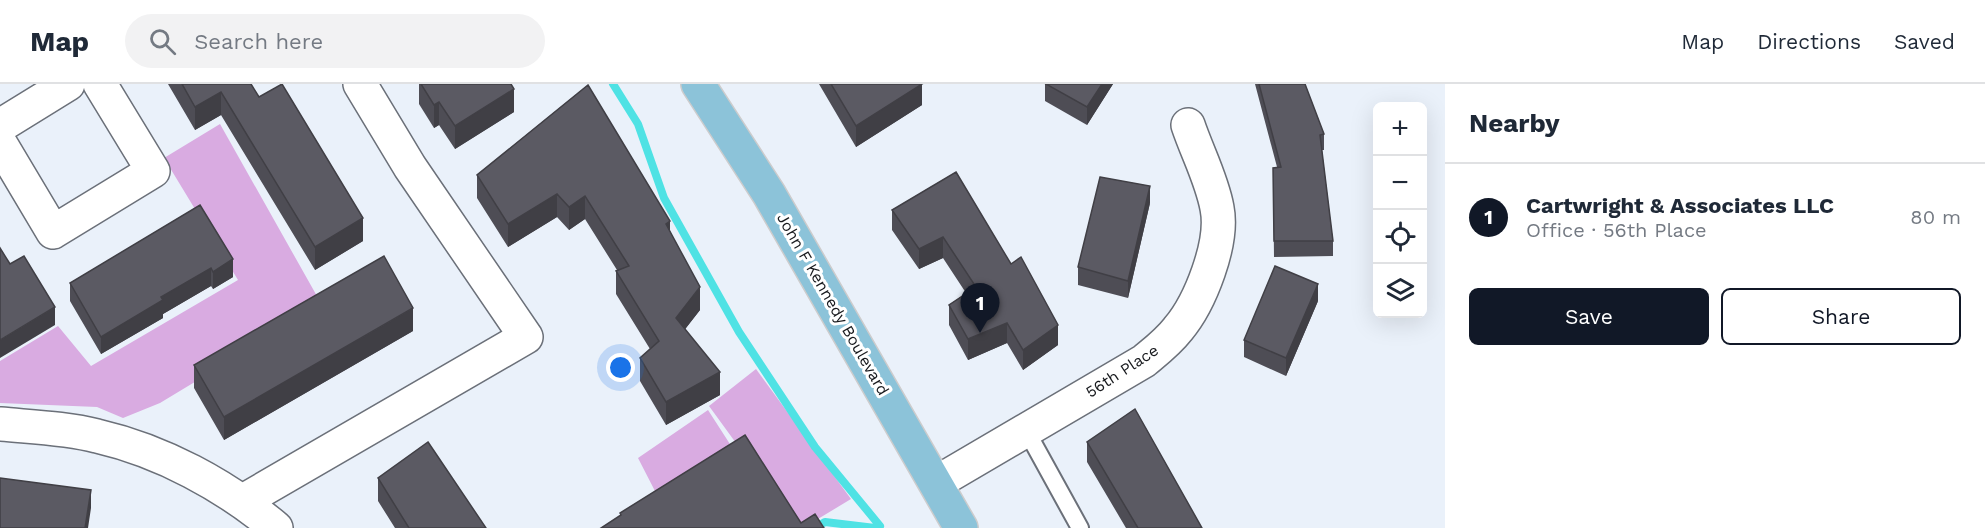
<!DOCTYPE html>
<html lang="en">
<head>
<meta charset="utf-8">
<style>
	body { margin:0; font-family:"Work Sans",sans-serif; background:#f2f2f3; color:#1f2937 }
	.controls { position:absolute; right:18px; top:18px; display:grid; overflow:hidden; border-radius:9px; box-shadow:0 6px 24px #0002 }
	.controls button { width:54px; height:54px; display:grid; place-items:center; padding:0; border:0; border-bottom:2px solid #e0e1e3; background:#fff; color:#1f2937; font:30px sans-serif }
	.you { position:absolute; left:621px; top:284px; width:21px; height:21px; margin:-15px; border:4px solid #fff; border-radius:50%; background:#1a73e8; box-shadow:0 0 0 9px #1a73e833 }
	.badge { display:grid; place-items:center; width:39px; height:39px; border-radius:50%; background:#111827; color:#fff; font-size:20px; font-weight:700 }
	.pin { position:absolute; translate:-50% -50px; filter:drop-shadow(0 2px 3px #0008) }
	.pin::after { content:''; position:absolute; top:32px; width:21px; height:18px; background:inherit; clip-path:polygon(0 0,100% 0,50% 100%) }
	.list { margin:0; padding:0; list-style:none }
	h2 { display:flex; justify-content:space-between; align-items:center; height:78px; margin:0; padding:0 24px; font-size:26px }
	h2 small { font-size:20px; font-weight:400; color:#747a83 }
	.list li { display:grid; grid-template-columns:39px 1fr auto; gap:18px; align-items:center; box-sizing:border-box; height:108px; padding:0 24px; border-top:2px solid #e0e1e3 }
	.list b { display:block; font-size:22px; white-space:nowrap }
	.list p { margin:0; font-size:20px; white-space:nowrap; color:#747a83 }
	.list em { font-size:20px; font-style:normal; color:#747a83 }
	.actions { display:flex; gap:12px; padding:18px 24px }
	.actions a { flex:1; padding:14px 0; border:2px solid #111827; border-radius:9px; text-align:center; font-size:21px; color:#111827 }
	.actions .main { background:#111827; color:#fff }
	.icon { flex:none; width:33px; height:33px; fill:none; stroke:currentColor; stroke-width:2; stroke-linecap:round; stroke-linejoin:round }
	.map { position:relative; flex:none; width:1445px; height:444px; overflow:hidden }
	header { display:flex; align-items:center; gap:36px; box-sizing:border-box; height:84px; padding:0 30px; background:#fff; border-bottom:2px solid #e0e1e3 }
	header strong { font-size:28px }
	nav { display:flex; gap:33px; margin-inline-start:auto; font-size:21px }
	.search { width:420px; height:54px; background:#f2f2f3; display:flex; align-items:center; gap:15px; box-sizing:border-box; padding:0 21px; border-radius:33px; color:#747a83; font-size:22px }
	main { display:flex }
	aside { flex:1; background:#fff }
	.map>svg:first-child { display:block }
	.green { fill:#d9abe1 }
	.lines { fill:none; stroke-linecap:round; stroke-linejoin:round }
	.stream { stroke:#4fe2e4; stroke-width:8 }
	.service-casing { stroke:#6b7079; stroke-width:20 }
	.minor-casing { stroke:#6b7079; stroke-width:36 }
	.primary-casing { stroke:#cccccd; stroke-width:36 }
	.service { stroke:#fff; stroke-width:16 }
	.minor { stroke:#fff; stroke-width:33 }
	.primary { stroke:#8cc3d9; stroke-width:33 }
	.wall { fill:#4e4d55 }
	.shaded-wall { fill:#403f45 }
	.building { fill:#5b5a63; stroke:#403f45; stroke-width:1.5 }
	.labels { text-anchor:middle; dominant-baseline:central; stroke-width:6; stroke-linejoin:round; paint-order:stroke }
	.street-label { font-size:16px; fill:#16181c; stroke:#fff }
</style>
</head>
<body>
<header>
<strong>Map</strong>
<div class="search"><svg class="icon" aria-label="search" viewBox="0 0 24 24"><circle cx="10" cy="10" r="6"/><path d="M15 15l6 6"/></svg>Search here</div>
<nav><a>Map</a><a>Directions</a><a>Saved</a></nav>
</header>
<main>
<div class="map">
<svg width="1445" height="444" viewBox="0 0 1445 444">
	<rect width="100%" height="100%" fill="#eaf1fa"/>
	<path class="green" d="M 220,40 L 322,221 L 160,319 L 123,334 L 97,323 L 0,319 L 0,277 L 58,242 L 91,282 L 238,196 L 164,74 Z
		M 756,285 L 851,415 L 803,444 L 784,425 L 709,322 Z
		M 708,326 L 737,371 L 656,409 L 638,374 Z"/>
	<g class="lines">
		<path class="stream" d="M 613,0 L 638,40 L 664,114 L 739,248 L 815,363 L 880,442
			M 815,444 L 825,438 L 875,444"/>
		<g class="service-casing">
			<path id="service" d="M 1026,346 L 1080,444"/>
		</g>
		<g class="minor-casing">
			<path id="minor" d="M 0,42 L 68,0
				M 0,59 L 53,148 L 153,87 L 100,0
				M 0,340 C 32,343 66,344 97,352 C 162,367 225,401 276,444
				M 936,399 L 1144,277 C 1156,267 1168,258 1178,245 C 1200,219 1224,159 1217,124 C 1212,96 1197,68 1188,41
				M 243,417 L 526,253 L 410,83 L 360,0"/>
		</g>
		<g class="primary-casing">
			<path id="primary" d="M 698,0 L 769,110 L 961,444"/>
		</g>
		<use href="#service" class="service"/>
		<use href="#minor" class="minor"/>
		<use href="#primary" class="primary"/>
	</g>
	<path class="wall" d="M 168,0 L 251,0 L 259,13 L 363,157 L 315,186 L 221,31 L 195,46 Z
		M 419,0 L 421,0 L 514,28 L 455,65 L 439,41 L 434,44 L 419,20 Z
		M 819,0 L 922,0 L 922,21 L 856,63 Z
		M 1045,0 L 1113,0 L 1087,41 L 1045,17 Z
		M 1255,0 L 1305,0 L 1324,50 L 1324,66 L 1322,66 L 1333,157 L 1333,172 L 1274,173 L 1273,84 L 1277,83 Z
		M 588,1 L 670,147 L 700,226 L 685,245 L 720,311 L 666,341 L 640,297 L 640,274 L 650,265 L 616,210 L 616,187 L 617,186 L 585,135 L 569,146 L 557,133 L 508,163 L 477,114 L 477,91 Z
		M 956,88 L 1058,261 L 1023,286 L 1007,259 L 968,276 L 949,241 L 949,221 L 966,209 L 943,174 L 919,185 L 892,146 L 892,126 Z
		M 1150,119 L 1128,214 L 1078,201 L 1078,183 Z
		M 200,121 L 233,193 L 213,205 L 211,202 L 163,230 L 163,234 L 101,270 L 70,217 L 70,199 Z
		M 1318,217 L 1286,292 L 1244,273 L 1244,256 Z
		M 413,247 L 224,356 L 194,304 L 194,281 Z
		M 1087,358 L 1202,444 L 1126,444 L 1087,378 Z
		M 378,394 L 486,444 L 395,444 L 378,417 Z"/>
	<path class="shaded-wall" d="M 922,0 L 922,21 L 856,63 L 856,42 Z
		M 1102,0 L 1113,0 L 1087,41 L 1087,23 Z
		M 514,5 L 514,28 L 455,65 L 455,42 Z
		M 221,8 L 221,31 L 195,46 L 195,23 Z
		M 439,18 L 439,41 L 434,44 L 434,21 Z
		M 1150,102 L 1150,119 L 1128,214 L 1128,197 Z
		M 557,110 L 557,133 L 508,163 L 508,140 Z
		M 585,112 L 585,135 L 569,146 L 569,123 Z
		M 363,134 L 363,157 L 315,186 L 315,163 Z
		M 670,137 L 670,160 L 666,140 Z
		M 943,153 L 943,174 L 919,185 L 919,165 Z
		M 233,175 L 233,193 L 213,205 L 213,188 Z
		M 211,184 L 211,202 L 163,230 L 163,234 L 101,270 L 101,253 L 161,213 Z
		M 1318,200 L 1318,217 L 1286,292 L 1286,274 Z
		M 700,203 L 700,226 L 676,257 L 676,234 Z
		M 55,223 L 55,241 L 0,274 L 0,256 Z
		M 413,224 L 413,247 L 224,356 L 224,333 Z
		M 1007,239 L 1007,259 L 968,276 L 968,255 Z
		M 1058,241 L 1058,261 L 1023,286 L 1023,266 Z
		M 720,288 L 720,311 L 666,341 L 666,318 Z
		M 91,406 L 91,424 L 88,444 L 85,444 Z"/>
	<path class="building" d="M 182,0 L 251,0 L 259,13 L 282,0 L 363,134 L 315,163 L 221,8 L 195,23 Z
		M 421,0 L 511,0 L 514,5 L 455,42 L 439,18 L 434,21 Z
		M 831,0 L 922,0 L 856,42 Z
		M 1046,0 L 1102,0 L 1087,23 Z
		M 1259,0 L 1305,0 L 1324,50 L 1320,51 L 1333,157 L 1274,157 L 1273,84 L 1281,83 Z
		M 588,1 L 670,137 L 666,140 L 700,203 L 676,234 L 720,288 L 666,318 L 640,274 L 659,257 L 616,187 L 629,182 L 585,112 L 569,123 L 557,110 L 508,140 L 477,91 Z
		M 956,88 L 1011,180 L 1021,173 L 1058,241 L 1023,266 L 1007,239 L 968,255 L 949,221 L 976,203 L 943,153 L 919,165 L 892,126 Z
		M 1100,93 L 1150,102 L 1128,197 L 1078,183 Z
		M 200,121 L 233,175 L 213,188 L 211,184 L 161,213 L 163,216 L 101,253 L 70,199 Z
		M 0,164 L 10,180 L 24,172 L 55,223 L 0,256 Z
		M 384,172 L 413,224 L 224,333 L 194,281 Z
		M 1275,182 L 1318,200 L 1286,274 L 1244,256 Z
		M 1135,325 L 1202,444 L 1138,444 L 1087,358 Z
		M 745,351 L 801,439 L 815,430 L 824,444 L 601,444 L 621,431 L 620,429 Z
		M 428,358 L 486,444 L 409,444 L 378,394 Z
		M 0,394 L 91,406 L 85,444 L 0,444 Z"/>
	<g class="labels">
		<g class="street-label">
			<text transform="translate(833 220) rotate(60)">John F Kennedy Boulevard</text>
			<text transform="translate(1122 287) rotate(-33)">56th Place</text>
		</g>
	</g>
</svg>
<div class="controls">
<button>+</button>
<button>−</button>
<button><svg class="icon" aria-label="locate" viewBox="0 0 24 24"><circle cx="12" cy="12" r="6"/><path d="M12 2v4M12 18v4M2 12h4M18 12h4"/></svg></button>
<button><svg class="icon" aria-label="layers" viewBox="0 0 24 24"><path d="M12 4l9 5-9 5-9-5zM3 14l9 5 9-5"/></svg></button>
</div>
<div class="you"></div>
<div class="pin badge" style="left:980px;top:249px">1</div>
</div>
<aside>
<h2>Nearby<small></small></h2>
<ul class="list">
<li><span class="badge">1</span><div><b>Cartwright &amp; Associates LLC</b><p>Office · 56th Place</p></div><em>80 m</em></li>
</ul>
<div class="actions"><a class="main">Save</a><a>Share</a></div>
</aside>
</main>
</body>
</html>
